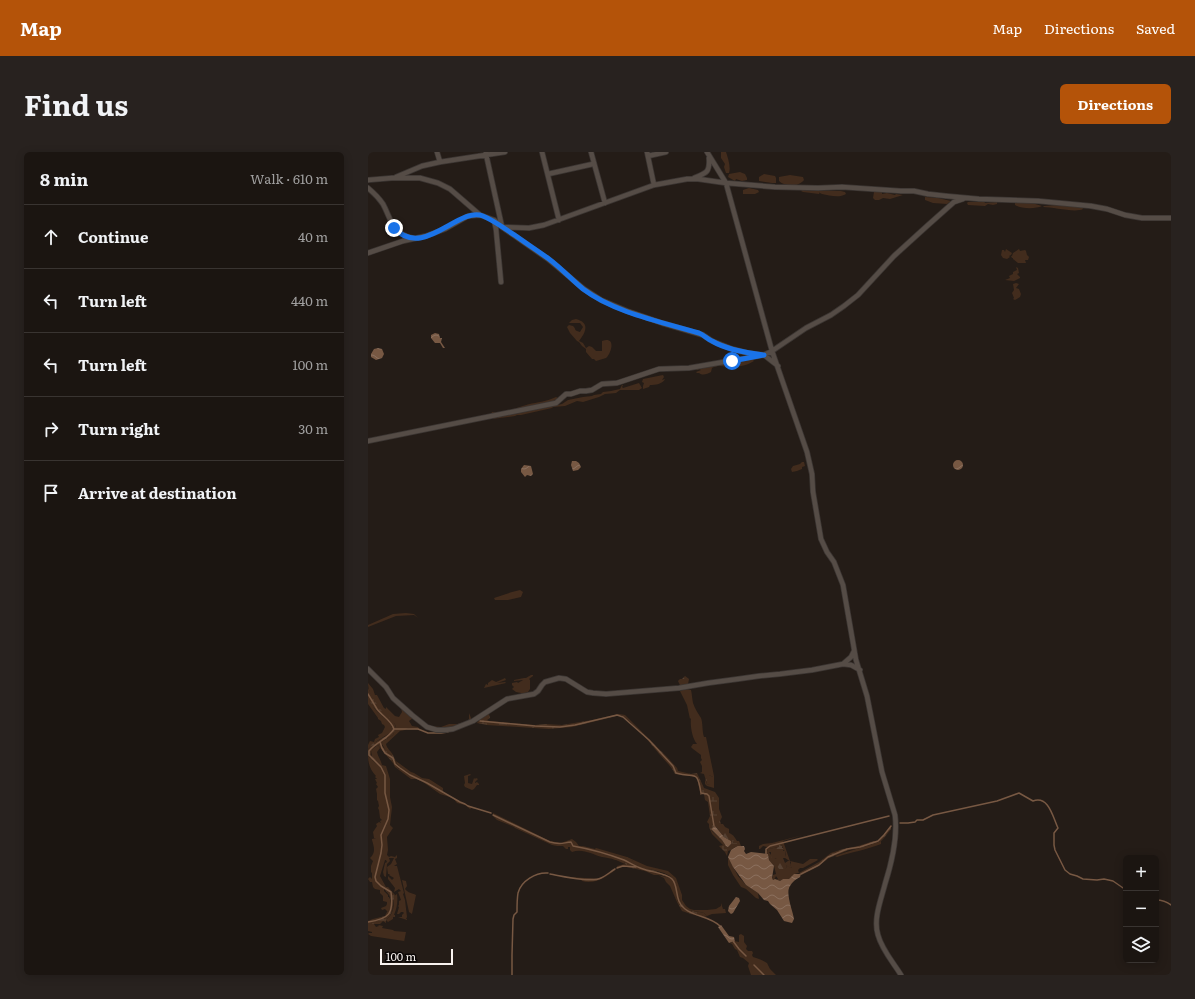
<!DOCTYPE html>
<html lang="en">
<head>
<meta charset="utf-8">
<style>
	body { margin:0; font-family:Literata,serif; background:#28221f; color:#f1f3f6 }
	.controls { position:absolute; right:12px; bottom:12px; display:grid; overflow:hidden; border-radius:6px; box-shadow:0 2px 10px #0003 }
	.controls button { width:36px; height:36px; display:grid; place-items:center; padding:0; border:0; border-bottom:1px solid #393431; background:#1b1511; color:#f1f3f6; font:20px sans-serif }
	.scale { position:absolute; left:12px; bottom:10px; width:73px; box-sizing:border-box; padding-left:4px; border:2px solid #f8f2ef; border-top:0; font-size:11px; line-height:14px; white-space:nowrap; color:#f8f2ef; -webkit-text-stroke:3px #0b0706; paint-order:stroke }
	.stop { position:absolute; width:12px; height:12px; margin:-9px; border:3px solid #1a73e8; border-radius:50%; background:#fff }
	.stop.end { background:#1a73e8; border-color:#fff; box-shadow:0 1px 4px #0008 }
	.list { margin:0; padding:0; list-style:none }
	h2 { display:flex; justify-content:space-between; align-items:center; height:52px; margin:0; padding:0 16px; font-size:17px }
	h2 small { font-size:13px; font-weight:400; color:#a09f9f }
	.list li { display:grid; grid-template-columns:26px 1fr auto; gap:12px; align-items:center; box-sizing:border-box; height:64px; padding:0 16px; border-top:1px solid #393431 }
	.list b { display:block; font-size:15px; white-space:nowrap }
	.list em { font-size:13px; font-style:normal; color:#a09f9f }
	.icon { flex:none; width:22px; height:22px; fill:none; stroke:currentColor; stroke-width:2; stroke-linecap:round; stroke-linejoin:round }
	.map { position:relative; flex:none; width:803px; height:823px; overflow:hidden; border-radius:6px }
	header { display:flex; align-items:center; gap:24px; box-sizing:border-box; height:56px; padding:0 20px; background:#b45309; color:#fff }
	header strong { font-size:19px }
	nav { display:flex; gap:22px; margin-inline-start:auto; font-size:14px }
	.intro { display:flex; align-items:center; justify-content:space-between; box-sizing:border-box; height:96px; padding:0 24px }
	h1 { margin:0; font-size:28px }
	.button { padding:10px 18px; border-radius:6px; background:#b45309; color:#fff; font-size:14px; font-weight:700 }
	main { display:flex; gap:24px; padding:0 24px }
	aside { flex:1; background:#1b1511; border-radius:6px; box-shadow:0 2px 10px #0003 }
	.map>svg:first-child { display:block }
	.grass { fill:#422c1d; fill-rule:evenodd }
	.forest { fill:url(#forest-firs) }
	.wetland { fill:url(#wetland-marsh) }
	.water { fill:url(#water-waves) }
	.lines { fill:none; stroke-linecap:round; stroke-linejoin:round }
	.stream { stroke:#775843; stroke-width:1.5 }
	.minor-casing { stroke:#3c3633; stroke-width:6 }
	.minor { stroke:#554c46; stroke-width:4.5 }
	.route { stroke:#1a73e8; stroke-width:5 }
</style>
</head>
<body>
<header>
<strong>Map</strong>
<nav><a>Map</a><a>Directions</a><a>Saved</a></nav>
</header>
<div class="intro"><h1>Find us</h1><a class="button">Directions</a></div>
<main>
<aside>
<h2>8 min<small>Walk · 610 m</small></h2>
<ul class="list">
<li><svg class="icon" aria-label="ahead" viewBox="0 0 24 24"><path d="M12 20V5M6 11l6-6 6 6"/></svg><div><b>Continue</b></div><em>40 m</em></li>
<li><svg class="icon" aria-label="left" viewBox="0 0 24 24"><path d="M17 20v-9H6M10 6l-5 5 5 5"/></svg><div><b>Turn left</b></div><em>440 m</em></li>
<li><svg class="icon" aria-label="left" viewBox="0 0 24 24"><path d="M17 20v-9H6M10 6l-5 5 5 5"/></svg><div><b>Turn left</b></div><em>100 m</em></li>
<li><svg class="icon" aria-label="right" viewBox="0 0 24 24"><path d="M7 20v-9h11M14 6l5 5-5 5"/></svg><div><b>Turn right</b></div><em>30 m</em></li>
<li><svg class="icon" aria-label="arrive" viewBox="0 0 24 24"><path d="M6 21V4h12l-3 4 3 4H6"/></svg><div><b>Arrive at destination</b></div></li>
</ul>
</aside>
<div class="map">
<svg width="803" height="823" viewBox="0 0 803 823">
	<defs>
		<pattern id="forest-firs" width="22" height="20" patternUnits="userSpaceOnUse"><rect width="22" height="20" fill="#422c1d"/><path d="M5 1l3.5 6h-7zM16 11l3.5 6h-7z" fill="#554133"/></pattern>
		<pattern id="wetland-marsh" width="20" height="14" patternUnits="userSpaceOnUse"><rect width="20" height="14" fill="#422c1d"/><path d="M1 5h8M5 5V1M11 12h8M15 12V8" fill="none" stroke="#554133"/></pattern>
		<pattern id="water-waves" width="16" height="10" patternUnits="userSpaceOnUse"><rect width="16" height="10" fill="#775843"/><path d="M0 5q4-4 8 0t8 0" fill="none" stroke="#8b705e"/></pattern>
	</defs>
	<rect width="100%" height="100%" fill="#241c17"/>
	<path class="grass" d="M 353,0 L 358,0 C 360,6 363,15 361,21 L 358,21 L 356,15 L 357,12 L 353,6 Z
		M 372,20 L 377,22 L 379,26 L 379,28 L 374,29 L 368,27 L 367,29 L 360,25 L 361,22 Z
		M 396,22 L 407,24 L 408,26 L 408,31 L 404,31 L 391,29 L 391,25 Z
		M 422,23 L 435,25 L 436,28 C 431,35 417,35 411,29 L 411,25 Z
		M 381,36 L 390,38 L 391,40 L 387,42 L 375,42 L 375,38 Z
		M 434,38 L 473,39 L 477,40 L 478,42 C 472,46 462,44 454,42 L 452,41 L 452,40 L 451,42 L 435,40 L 433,39 Z
		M 506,40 L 514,40 L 514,42 L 519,41 L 527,43 L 528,42 L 535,43 L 522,47 L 515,46 L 511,48 L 507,48 L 505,46 Z
		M 557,45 L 570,46 L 583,49 L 579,52 L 565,51 L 557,48 Z
		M 616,49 L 617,51 L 629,50 L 629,52 L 625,53 L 620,52 L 617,54 L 600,53 L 599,51 L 600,50 L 615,50 Z
		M 650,50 L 651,51 L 652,50 L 664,51 L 674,54 C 668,57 653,57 647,53 L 647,51 Z
		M 688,53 L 714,55 L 715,57 C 707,61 685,55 675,55 L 676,54 Z
		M 638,97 L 644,101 L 643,103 L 641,104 L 642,105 L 639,107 L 635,106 L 633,103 L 634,98 L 636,98 L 637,100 Z
		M 651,97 L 652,99 L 657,98 L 658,99 L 659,103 L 661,105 L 660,108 L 657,108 L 658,111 L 650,111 L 645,107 L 645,106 L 644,106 L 643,104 L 644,104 L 645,101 Z
		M 648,115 L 650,116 L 651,121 L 649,122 L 652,125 L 652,126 L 646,129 L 637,128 L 642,126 L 641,124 L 645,122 L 645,120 L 649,118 Z
		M 648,131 L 651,132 L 648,136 L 651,137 L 653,142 L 652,145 L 647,148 L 645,147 L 646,146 L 644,141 L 646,138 L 645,132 Z
		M 208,167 C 223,171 217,181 211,189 L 215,191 L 218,196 L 221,194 L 224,195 L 228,199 L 234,199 L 234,189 C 248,184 244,200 238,206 L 228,209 L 226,207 L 224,207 L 218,200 L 218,197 L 214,194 L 211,190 L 209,189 L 202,181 L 199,175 L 201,173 L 205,174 C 209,178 205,178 212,180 L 215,175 L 212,171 L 201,171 L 204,168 Z
		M 384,207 L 386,209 C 380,213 373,214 368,215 L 367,216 C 359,217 353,211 344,216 L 343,220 C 339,222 335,224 331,221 L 329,221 L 328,220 L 333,218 L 331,217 L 330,218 L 328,218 L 327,217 Z
		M 295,223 L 296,225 L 294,228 L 297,227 C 295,232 287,233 282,233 L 281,235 L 275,237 L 275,234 L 276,231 L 274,230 L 275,227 Z
		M 271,231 L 274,236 L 271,238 L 252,238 L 248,241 L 237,242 L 231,245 L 215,250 L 209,249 L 197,254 L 185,255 L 184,256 L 153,263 L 149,263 L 147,264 L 124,267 L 130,265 L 194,252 L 200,248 L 215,245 L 224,244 L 226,243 L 233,242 L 235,240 L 243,239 L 252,237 L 254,233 L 255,233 L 254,235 L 255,236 Z
		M 188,245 L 190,246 L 188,249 L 123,262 L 124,260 C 137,262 154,253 167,251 C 173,250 182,248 188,245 Z
		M 434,310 L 436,310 L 437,314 L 434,315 L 434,317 L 429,319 L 424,320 L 423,317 L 425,314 L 432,312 Z
		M 152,438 L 155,440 L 153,445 L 140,448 L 127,448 L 126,446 L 144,440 Z
		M 38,461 L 46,462 L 50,466 L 46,463 L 28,464 L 0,475 L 0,473 L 25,462 Z
		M 163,523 L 165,523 L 165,524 L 161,527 L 162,528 L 162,537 L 160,540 L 153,542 L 153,541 L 148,540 L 144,537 L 146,535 L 144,533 L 144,531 L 149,530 L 150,531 L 155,528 L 146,529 L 146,528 L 156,526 L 158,526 Z
		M 135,527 L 137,526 L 138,528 L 129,531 L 137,530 L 138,531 L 116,536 L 118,532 L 120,533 L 120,531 L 124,528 L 128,530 Z
		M 0,531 L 5,537 L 7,543 L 9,543 L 16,556 L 18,557 L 18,555 L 27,564 L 31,565 L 34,560 L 33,556 L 37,557 L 37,561 L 40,561 L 45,566 L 41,569 L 44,574 L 50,575 L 52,578 L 40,576 L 37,578 L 32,579 L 18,592 C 19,597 23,599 25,603 L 24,604 L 18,599 L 14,592 L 15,589 L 25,583 L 28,575 C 26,569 23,568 18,564 C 10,558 0,542 0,531 Z
		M 318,537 L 323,538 C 324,542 324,546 325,551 C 327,557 330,561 333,566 C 335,571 334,579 336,585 L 338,585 L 346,624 L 346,636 L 339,634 L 337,632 L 337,627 L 339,632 L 341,633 L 345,625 L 341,623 L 339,624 L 336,621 L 334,621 L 334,614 L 332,610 L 334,608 L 333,606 L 333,603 L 325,597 L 323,595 L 325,592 L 329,592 C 324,586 322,574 323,566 L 322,567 L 319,553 L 312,539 Z
		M 0,544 C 3,548 4,552 6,556 C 12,564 24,568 25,579 C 16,585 7,589 0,597 L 0,593 L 2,589 L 6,590 L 7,587 L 11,585 L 10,583 L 14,581 L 17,575 L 16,573 L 14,572 L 13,569 L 10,567 L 10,566 L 0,552 Z
		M 101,561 L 103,566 L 103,568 L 77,578 L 63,574 L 73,575 L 81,572 L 89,572 L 100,569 L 101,567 Z
		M 10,593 L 12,596 L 9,600 C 10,605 13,608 14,613 L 18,614 L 22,627 L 22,645 L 24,655 L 22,673 L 25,676 L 19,685 L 20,698 L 19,703 L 21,705 L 23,704 L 27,705 L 29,703 L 29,706 L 27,707 L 29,712 L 26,714 L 29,714 L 36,741 L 35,742 L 37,748 L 39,765 L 38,767 L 39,767 L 39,768 L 30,765 L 34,765 L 34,763 L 36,761 L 35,760 L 33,760 L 31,762 L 29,762 L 31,755 L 30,754 L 31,753 L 31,749 L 33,748 L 30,740 L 33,739 L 31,737 L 26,740 L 27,736 L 20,727 L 20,724 L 24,728 L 26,726 L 21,723 L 22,722 L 20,722 L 19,715 L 23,712 L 26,706 L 21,706 L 22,709 L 19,712 L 18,725 L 16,724 L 15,720 L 17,711 L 19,710 L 18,708 L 17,708 L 12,724 L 18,735 L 17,738 L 16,737 L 16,739 L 20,743 L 20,745 L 21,745 C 24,750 22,755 20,760 L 17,757 L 14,758 L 13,756 L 18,754 L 19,752 L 19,750 L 15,749 L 15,744 L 12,741 L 12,738 L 7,737 L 5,735 L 4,730 L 2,730 L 0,727 L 2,725 L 4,727 L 4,721 L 3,720 L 3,714 L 5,709 L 2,706 C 8,700 6,695 4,688 L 4,687 L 8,686 L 6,686 L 5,680 L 9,674 L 8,672 L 11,670 L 13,671 L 12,669 L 14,668 L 12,666 L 11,658 L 10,656 L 11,654 L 10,649 L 9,648 L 9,642 L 8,637 L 10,635 L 8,632 L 9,631 L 7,627 L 9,627 L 7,625 L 8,624 C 3,619 0,612 0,604 L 5,609 L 9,612 C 3,604 0,599 10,593 Z
		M 24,609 L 31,617 L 34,617 L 29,612 L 28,609 L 43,620 L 46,621 L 54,626 L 61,627 L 75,636 L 75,641 C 87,647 97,652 109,657 L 103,656 L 102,657 L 97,653 L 89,651 L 85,646 L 72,642 L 55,630 L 48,627 L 43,627 L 27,615 Z
		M 102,622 L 103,623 L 100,624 L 100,631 L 104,632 L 106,626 L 107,627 L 108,626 L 110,627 L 107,630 L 107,631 L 109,630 L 111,632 L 111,633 L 109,633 L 106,637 L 104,638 L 97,635 L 96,633 L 97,631 L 96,624 Z
		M 125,661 L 182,689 L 193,691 L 204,687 L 208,690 L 211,694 L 215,694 L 227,697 L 228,696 L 259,705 L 279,714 L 300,719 L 308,726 L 314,743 L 314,748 L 318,754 L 322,757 L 326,758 L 339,758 L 348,757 L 353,754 L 353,751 L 355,757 L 357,757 L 358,761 L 344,762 L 339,764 L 336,761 L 322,758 L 320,759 L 316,757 L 311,745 L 309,750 L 302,734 L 298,730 L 296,726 L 290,723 L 304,727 L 302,724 L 296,721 L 282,717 L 274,716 L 268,714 L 266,712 L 264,708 L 256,710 L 258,714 L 249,716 L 249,714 L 257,712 L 248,708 L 247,708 C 243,706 239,706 234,705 C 224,702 214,696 204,700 L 202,698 L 202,695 L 200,695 L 200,697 L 198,697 L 195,694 L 189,694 L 184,693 L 147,676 L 146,675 L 129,668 L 125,664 Z
		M 435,683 L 415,689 L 422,709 L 435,712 L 442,707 L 449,707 L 450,708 L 435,716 L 432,716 L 430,718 L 431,721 C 425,721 425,725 421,727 L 415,727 L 412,729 L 408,728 L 410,727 L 408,724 L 406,728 L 404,727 L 405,723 L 408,722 L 406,714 L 401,708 L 400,702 L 397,701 L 399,695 L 395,694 L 392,697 L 391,697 L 391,694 L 395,692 L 404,691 ZM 412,693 L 415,694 L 415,698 L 417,699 L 418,703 L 417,706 L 423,710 L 422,713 L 424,715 L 423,716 L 418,713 L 419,715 L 416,718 L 413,718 L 411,715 L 412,704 L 414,701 L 412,699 L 410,705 L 407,707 L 403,703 L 401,700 L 399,699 L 401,697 L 411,695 Z
		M 513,689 L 513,692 C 498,698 483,700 469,705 L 467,704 C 482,698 498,695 513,689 Z
		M 360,705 L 370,724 L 378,733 L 390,741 L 391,747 L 388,746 L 378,737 L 373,735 L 365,723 L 360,713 Z
		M 247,717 L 247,718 C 239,725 226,733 214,729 C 213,728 213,727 212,727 C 208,726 206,727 202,725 L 232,727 Z
		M 34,728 L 38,729 L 39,734 L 37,737 C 40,741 44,741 48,743 L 44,762 L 41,760 Z
		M 29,742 C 30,749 29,756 26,763 L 27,763 L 27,765 L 25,765 L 25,767 L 20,770 L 18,768 C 26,762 26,753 26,744 Z
		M 2,771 L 6,772 L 8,775 L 11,774 L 10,773 L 15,774 L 14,776 L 25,778 L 26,779 L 38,780 L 36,790 L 36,789 L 3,784 L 0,782 L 1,781 L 4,781 L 4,780 L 0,779 L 0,772 Z
		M 373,782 L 376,784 L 376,790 L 379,794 L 378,797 L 380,799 L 384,799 L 385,801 L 384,803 L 385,805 C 391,807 394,808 399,811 L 402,817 L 408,823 L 417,823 L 383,823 L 380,814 L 381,811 L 375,806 L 372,805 L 369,798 L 367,797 L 364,792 L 362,791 L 366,789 L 371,790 L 371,783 Z"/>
	<path class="forest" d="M 317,524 L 321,527 L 320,532 L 316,534 L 312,533 L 310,529 L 312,527 L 314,527 Z
		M 349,672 L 355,672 L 357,675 L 361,677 L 361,681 C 366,683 367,686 369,689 L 369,692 L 365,691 L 366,688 L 363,689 L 356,685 L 349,676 Z
		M 411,693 L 415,694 L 414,696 L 415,696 L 415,699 L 417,699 L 418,706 L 415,706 L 417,711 L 420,709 L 422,709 L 422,713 L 425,715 L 422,716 L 418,713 L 419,715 L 416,719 L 412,718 L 408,713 L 411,710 L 409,706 L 406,707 L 405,706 L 403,705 L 403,700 L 399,700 L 400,697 L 411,695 Z"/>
	<path class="wetland" d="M 0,536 C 4,544 8,552 14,559 C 20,566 26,566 28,576 L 25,583 L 15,589 L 14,594 L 23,603 L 25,603 L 29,612 L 35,618 C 28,617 15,599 10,593 C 6,594 3,599 3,603 L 9,609 L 9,612 L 5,609 L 0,604 L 0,597 L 4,592 L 20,583 L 25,579 C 24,569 13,564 7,557 C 5,555 1,548 0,546 C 0,543 0,539 0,536 Z
		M 121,562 L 122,566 L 119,568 L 121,569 L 167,573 L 177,572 L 194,573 L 224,568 L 251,562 L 257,563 L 299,605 L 309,616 L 310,619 L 323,622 L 329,621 L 336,636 L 347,640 L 351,646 L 351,657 L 354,665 L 352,669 L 353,672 L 349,672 L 349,676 L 347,674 L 343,677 L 344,679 L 354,688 L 357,692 L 360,695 L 363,692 L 363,688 L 366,688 L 365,691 L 369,691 L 369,689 L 371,689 L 373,694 L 360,699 L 359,704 L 357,700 L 351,694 L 355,693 L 344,682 L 341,675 L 341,672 L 339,670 L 342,664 L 340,650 L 337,648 L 336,642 L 332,643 L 332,640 L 329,625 L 307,622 C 304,615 298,610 293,604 C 283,592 266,571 253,563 L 204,575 L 181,577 L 119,573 L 109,571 L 111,567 Z
		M 337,618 L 339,623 L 341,623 L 345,625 L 346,630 L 341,633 L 339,632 L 336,622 L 332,621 L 334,620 L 334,621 L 336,621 Z
		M 523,674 L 523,677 L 516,686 L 513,689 L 493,696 L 481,698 L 461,706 L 449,715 L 433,723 L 431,721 L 451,710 L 463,701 L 475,697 L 490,694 L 506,689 L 510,689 Z
		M 259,705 L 268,711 L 266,712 C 272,715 276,715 282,717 C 289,719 296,723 303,725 L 305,728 L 293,723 L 286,723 L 277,719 L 259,715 L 256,710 L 256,706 Z
		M 18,735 L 20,735 L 27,743 C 24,751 27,761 18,768 L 18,771 L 15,769 L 12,772 L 0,772 L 0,769 L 5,767 L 17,764 L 19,760 L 20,759 C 23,750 25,746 17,738 Z
		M 308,742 L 311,745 L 317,757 L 336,761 L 339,764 L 337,765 L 333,764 L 326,763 L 314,759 L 309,750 L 310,748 Z"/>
	<path class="water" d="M 67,181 L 71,182 L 72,186 L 74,186 L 73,190 L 77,196 L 75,196 L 72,191 L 67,191 L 63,186 L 63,183 Z
		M 10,196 L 14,197 L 16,202 L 14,206 L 8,208 L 3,205 L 3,202 L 6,197 Z
		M585 313a5 5 0 1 1 10 0a5 5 0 1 1-10 0Z
		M 204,309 L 208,309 L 211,311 L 213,315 L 210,318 L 205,319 L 203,313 Z
		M 156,313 L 163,314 L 165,322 L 163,324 L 159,323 L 157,325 L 153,320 L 153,317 Z
		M 347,674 L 356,685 L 363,689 L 363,692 L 360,695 L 358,694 L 354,688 L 343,677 Z
		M 370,694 L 376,694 L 377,697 L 376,699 L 378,702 L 383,700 L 400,702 L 401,708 L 406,714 L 404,726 L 405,728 L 407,727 L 412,729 L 415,727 L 421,727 L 426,722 L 433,722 L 432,725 C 428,727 424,730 422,734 C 417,741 425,759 426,767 L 424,771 L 416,769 L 409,758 L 402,752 L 400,749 L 396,748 L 390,741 L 378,733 L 365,715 L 360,705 L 363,698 Z
		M 368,745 L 371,746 L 372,749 L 365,761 L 363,762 L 360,759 L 361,754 Z
		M 353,773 L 361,784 L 366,785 L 367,790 L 366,789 L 361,791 L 350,775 Z"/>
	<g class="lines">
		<path class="stream" d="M 0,542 C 3,547 6,552 9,557 C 14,564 23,568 26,577 C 20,587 8,590 1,599 L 1,603 L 13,615 L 17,623 L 17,641 L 21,658 L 20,667 L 13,683 L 14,693 L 13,701 L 7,725 L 8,729 L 13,734 L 23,740 C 26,762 21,767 0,770
			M 112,569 L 167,574 L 192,575 L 207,573 L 249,563 L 255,565 L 281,588 L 305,614 L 308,621 C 327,627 329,616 333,641 L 339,642 L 341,644 L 346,674
			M 26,577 L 50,577 L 60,581 L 73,581 L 80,580
			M 12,590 L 14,596 L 17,601 L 25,606 L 27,612 L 32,616 L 42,623 L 59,631 L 92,650 L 97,652 L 100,654 L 123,661
			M 125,663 L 182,690 C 192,693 194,691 203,690 L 205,694 C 222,697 240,702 256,708 C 262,711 268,715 275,717 C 283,720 298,721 304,727 C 311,734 306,749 317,757 C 327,765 341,764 352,774
			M 532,671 L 540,671 L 547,670 L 549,668 L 555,668 L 565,663 L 629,649 L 651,641 L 665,649 C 681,643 685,666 690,676 L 686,681 L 686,693 L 687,698 L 697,718 L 702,722 L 709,724 L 715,727 L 729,728 L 736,727 L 745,729 L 758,738
			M 398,702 L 398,697 L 402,694 L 521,664
			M 249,716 L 255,714 L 268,715
			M 182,722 C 194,724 223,731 233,726 C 238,724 242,720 247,717
			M 433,722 L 451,713 L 460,705 L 479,697 L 492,695 L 510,689 L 516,683 L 523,674
			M 788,748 C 794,748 798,749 803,753
			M 365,789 L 371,797 L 378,804
			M 386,813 L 396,823
			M 144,823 L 144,803 L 145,767 L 146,763 L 149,760 C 149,754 149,747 150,741 C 153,729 168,720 180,721"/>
		<g class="minor-casing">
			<path id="minor" d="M 118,0 L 118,2 L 134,75 L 180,107 L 216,137 L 233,148 L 259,159 L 294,171 L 335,183 L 344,189 L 364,197 L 379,201 L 396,203 L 410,214
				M 174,0 L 191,68
				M 223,0 L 237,51
				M 279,0 L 286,33
				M 339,0 L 358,31 L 404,199 L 439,300 L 444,322 L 445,340 L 453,387 L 459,400 L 466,410 L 475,433 L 488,508 L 499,544 L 514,620 L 527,663 C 530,686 524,710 517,732 C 513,748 505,767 510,783 C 514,798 525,810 533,823
				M 280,4 L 298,0
				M 72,10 L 137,0
				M 180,22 L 225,12
				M 28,25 L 54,14 L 72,10 L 69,0
				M 326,26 C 339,21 342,20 341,6
				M 0,28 L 24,26 L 52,26 L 70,31 L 82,37 L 112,63 L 126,68 L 134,75 L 161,76 L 176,73 L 286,33 L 319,27 L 330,27 L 358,31 L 407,35 L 450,36 L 474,35 L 533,39 L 546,39 L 560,42 L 578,44 L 611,47 L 670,49 L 723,54 L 739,57 L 757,63 L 774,66 L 803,66
				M 0,36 C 6,41 11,46 15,52 C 24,69 23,80 44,86
				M 126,68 L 128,77 L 133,130
				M 0,101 L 35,89 L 58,84 L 77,77 L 100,64 L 112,63
				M 0,289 L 188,251 L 198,242 L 203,242 L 212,239 L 218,239 L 224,238 L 234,232 L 249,231 L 291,217 L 321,216 L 396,203 L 404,199 L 438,176 L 463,163 L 476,154 L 490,143 L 526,104 L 559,74 L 586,50 L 595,47
				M 475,512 L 483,505 L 486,499
				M 0,517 L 18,535 L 25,546 L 44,563 L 59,575 L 69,578 L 77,578 L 85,577 L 105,569 L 139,547 L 166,542 L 170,539 L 174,533 L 177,530 L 191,526 L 198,527 L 219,540 L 225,541 L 238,542 L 311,536 L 340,531 L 370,527 L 391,524 L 412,522 L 444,518 L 475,512 L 483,513 L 492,518"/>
		</g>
		<use href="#minor" class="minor"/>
	</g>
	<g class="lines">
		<path class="route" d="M 26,76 C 56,108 90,54 115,64 C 127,69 137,77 148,84 C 159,92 170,99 181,107 C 193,116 203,127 215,137 C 247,161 294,170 331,181 C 336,183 339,187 344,189 C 359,198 379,201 396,203 L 364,209"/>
	</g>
</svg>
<div class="controls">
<button>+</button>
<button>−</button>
<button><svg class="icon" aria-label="layers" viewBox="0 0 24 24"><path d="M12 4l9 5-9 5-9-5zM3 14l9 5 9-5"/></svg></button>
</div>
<div class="scale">100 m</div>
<div class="stop" style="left:364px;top:209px"></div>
<div class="stop end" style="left:26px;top:76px"></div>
</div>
</main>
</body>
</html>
